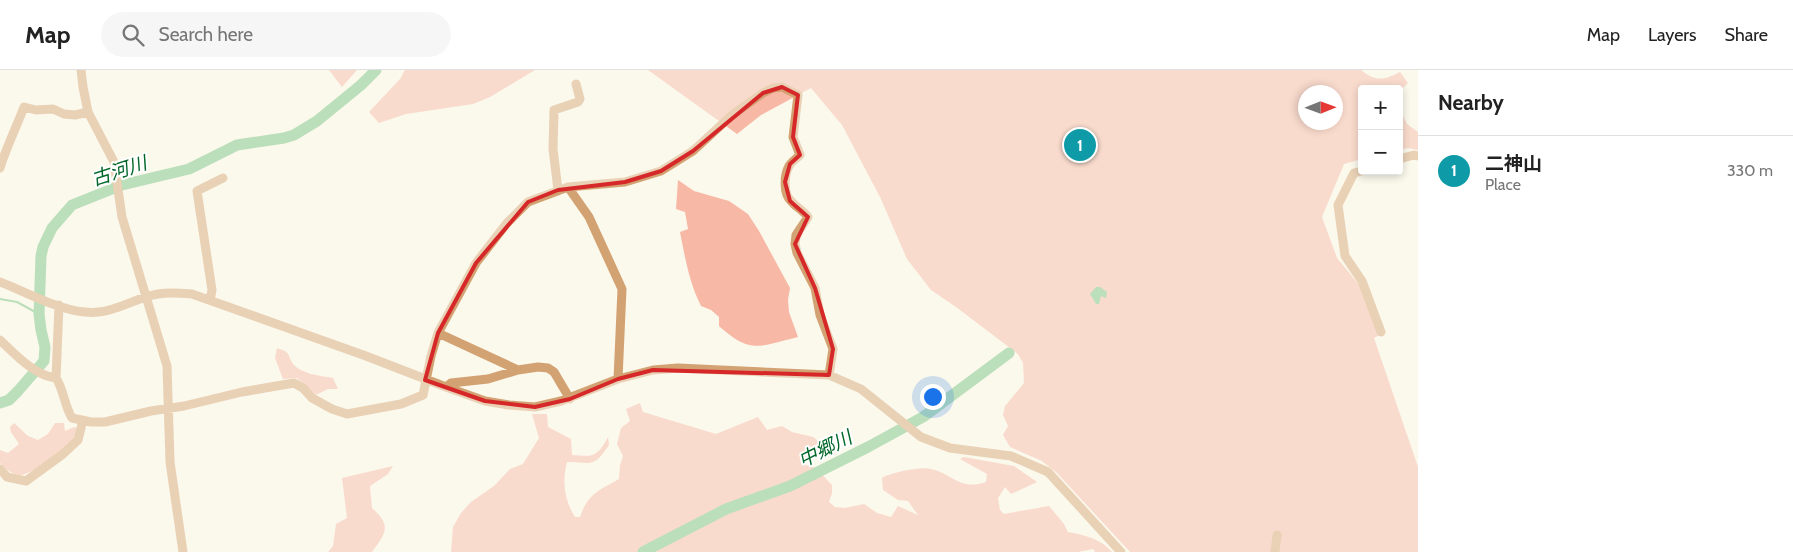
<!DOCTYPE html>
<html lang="en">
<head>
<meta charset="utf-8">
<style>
	body { margin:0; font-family:Cabin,"Noto Sans JP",sans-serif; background:#f6f6f6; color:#222 }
	.controls { position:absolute; right:15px; top:15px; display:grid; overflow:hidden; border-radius:5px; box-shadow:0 2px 8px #0003 }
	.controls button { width:45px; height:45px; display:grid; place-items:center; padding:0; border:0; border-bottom:1px solid #e0e0e0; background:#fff; color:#222; font:25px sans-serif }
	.compass { position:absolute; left:1298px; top:15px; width:45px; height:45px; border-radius:50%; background:#fff; box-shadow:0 2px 8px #0003; rotate:89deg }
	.you { position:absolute; left:932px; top:326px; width:18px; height:18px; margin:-12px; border:4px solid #fff; border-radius:50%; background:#1a73e8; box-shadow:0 0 0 8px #1a73e833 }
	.badge { display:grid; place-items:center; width:32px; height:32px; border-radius:50%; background:#137ca6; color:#fff; font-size:16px; font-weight:700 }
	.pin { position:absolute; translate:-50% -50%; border:2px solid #fff; box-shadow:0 1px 5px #0006 }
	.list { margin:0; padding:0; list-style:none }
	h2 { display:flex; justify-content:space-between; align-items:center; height:65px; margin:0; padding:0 20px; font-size:21px }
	h2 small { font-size:16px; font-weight:400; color:#767676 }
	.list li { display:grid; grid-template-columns:32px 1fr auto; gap:15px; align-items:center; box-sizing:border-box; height:70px; padding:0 20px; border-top:1px solid #e0e0e0 }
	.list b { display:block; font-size:19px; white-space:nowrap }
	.list p { margin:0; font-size:16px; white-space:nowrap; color:#767676 }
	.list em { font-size:16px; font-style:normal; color:#767676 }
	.icon { flex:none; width:28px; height:28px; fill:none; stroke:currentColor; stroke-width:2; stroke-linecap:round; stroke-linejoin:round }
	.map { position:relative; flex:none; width:1418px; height:482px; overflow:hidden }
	header { display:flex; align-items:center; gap:30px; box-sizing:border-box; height:70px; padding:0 25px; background:#fff; border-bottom:1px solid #e0e0e0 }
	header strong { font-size:24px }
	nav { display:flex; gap:28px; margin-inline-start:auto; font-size:18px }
	.search { width:350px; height:45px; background:#f6f6f6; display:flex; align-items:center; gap:12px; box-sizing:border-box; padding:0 18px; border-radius:28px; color:#767676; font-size:19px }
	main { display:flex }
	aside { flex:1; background:#fff }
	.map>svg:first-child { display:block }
	.forest { fill:#f7b8a6; fill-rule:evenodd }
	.water { fill:#6cc17c }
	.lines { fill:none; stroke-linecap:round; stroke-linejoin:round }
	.stream { stroke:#6cc17c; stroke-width:2 }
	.river { stroke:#6cc17c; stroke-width:11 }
	.minor { stroke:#d3a273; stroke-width:9 }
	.marked { fill:none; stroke:#d62828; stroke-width:4; stroke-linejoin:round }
	.labels { text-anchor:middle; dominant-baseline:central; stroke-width:4; stroke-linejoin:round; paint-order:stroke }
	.water-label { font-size:19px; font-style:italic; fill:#016728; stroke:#fff }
</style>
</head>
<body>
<header>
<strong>Map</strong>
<div class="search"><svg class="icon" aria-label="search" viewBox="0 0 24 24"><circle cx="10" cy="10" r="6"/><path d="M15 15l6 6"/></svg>Search here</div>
<nav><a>Map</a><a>Layers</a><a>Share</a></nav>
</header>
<main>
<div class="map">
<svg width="1418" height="482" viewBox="0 0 1418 482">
	<rect width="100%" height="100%" fill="#fbf8ec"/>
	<path class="forest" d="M 329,0 L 357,0 L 342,17 Z
		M 405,0 L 535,0 L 490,27 L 473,34 L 406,44 L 379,53 L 369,42 L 400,9 Z
		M 648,0 L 1361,0 C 1375,12 1385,10 1400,2 L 1408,13 L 1399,22 L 1399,19 L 1362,19 L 1362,89 L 1344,94 L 1322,147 L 1337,188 L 1361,217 L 1380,265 L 1374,268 L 1418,397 L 1418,482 L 1130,482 L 1057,403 L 1042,391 L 1010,377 L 1003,365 L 1008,356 L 1003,345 L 1005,336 L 1024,313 L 1023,293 L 1018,284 L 956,237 L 931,220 L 907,189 L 880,127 L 842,55 L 811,18 L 761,45 L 737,64 ZM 1306,22 L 1336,22 L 1336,52 L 1306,52 Z
		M 1399,38 L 1407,54 L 1418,62 L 1418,80 L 1408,78 L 1399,80 Z
		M 678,110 L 694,121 L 729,131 L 748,144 L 759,161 L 790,218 L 788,230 L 789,242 L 798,267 C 760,276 751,285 719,256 L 719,247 L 711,240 L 701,236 C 689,212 685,187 680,162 L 688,159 L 685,142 L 676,139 Z
		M 277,278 C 293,283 286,285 294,295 C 302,304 322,306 333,308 L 338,319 L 328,319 L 316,325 L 297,308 L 283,309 L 275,288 Z
		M 640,333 L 643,342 L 716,364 L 758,347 L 767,360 L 782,356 L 792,362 L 813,367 L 825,376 L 806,388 L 806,395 L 816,398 L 832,415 L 832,423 L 829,432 L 835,437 L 845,438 L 864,434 L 877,443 L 891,447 L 898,436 L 918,445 L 908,431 L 898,430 L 883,420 L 882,408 C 890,403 921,396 931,399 C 953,404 960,421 986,412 L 987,404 L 960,389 L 964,387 L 1014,396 L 1037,412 L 1011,424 L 1005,417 L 998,428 L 1000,440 L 1004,444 L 1049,436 L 1064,454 L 1068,462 C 1085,465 1101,469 1112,482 L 1095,482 L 1093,479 L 1078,482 L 451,482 L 453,457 L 461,443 L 471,432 L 494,416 L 510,399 L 523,394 L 539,368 L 532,344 L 547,344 L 548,357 L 571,369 L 572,385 C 594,387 597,387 608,367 L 609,375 C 593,399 592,392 567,392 C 562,412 564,429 575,447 L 580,447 C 588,424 598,421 619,409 L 620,395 L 623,386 L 617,374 L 621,358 L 630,351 L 626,339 Z
		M 14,353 L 28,366 L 38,370 L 48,364 L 55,353 L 64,353 L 65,361 L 74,357 L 79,359 C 77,362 75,366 73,369 C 65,379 32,405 20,405 C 11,404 6,399 0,393 L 0,380 L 8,383 L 19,374 L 11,362 L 10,357 Z
		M 393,396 L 388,404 L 370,416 L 372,438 C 392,456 386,462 372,482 L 328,482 L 333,476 L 336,454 L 347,448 L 342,408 Z"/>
	<path class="water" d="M 1096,217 L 1100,217 L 1107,222 L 1106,228 L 1101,226 L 1099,234 L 1096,234 L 1090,224 Z"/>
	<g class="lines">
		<path class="stream" d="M 0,229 L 17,232 L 39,244"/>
		<path class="river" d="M 0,333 L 9,330 L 18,321 L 44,291 L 45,277 L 41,260 L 39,244 L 41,186 L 43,177 L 52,158 L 72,135 L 122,115 L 189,99 L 237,75 L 284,68 L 294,65 L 317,51 L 361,15 L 376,0
			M 643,482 L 726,439 L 790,416 L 868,377 L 923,347 L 1009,283"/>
		<path class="minor" d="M 81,0 L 83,17 L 88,42 L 114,92 L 122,147 L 167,296 L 170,392 L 183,482
			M 1399,89 L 1414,85 L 1418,86
			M 0,98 C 6,78 16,58 24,37 L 36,40 L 53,39 L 64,44 L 75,45 L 88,42
			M 1362,101 L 1354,103 L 1338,135 L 1345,186 L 1362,211 L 1381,262
			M 568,117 L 589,147 L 622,219 L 618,309
			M 558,120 L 553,79 L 554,40 L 578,32 L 580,29 L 576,14
			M 0,212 C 29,223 68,246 99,242 C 119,240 138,227 158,224 C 169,222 181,223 192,224 L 366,286 L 446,317 L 485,331 L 509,335 L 535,337 L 561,331 L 618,309 L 653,300 L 678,298 L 829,305 L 861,319 L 921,367 L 950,378 L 1011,386 L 1048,402 L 1121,482
			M 210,230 L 212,220 L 197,121 L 223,108
			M 438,263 L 518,300 L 538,297 L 548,298 L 554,302 L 570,329
			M 0,270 C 15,284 35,306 56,308 C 64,320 64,335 72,348 L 91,352 L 105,352 L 151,341 L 184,336 L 242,322 L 294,313 L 303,318 L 312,328 L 332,339 L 347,344 L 401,334 L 423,325 L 431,286 L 438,263 L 476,193 L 507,153 L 528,132 L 568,117 L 625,112 L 661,101 L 693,81 L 732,45 L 763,23 L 773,18 L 782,17 L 798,25 L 793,67 L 800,85 C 796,89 791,92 789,96 C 784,105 783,124 791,131 C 796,137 803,140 808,147 L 796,165 L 795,174 L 797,183 L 815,218 L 820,245 L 833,279 L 829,305
			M 56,308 L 59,235
			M 446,317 L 451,313 L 488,309 L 518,300
			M 0,399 L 7,407 L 26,411 L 63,384 L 78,370 L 83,350
			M 1275,482 L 1277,465"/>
	</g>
	<path d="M0 0H1418V482H0ZM 782,17 L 798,25 L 793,67 L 800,85 L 790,94 L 785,112 L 790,131 L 808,147 L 795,174 L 815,218 L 833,279 L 829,305 L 653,300 L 618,309 L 570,329 L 535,337 L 485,331 L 425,310 L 438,263 L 476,193 L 528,132 L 558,120 L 625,112 L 661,101 L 693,81 L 763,23 Z" fill="#fbf8ec" fill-opacity=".55" fill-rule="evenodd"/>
	<path class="marked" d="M 782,17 L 798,25 L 793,67 L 800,85 L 790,94 L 785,112 L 790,131 L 808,147 L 795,174 L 815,218 L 833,279 L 829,305 L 653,300 L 618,309 L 570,329 L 535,337 L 485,331 L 425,310 L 438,263 L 476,193 L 528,132 L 558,120 L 625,112 L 661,101 L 693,81 L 763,23 Z"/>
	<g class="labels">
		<g class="water-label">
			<text transform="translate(119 101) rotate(-18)">古河川</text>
			<text transform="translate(825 379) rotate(-27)">中郷川</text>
		</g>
	</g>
</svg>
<div class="controls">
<button>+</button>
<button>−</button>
</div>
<svg class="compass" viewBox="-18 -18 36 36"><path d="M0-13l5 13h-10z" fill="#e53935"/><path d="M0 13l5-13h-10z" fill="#767676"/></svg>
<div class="you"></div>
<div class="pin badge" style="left:1080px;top:75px;background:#0f9aa8">1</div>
</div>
<aside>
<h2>Nearby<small></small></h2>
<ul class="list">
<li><span class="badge" style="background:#0f9aa8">1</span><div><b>二神山</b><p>Place</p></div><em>330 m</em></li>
</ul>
</aside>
</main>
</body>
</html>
